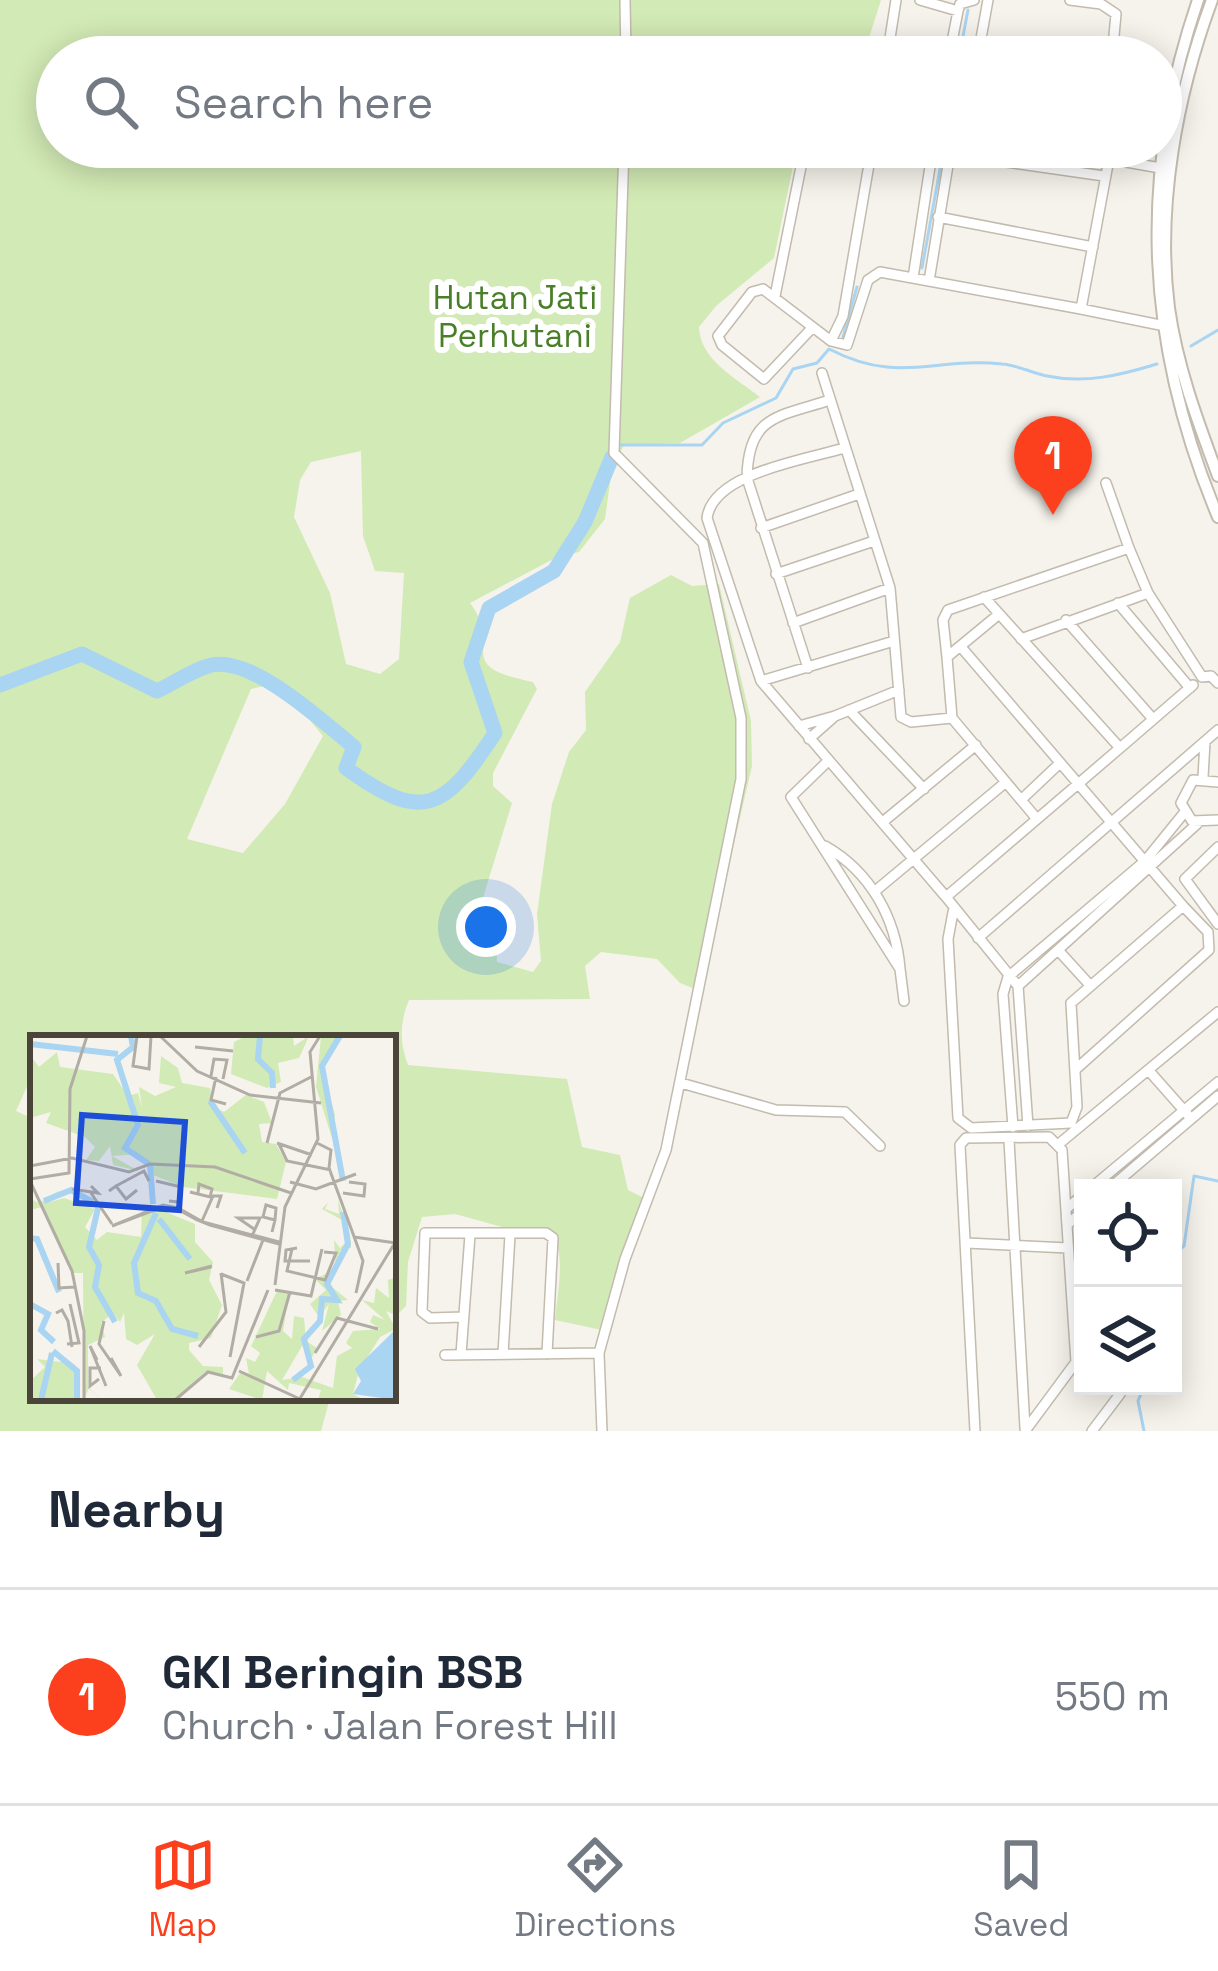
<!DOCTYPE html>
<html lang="en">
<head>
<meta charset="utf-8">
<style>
	body { margin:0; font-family:"Space Grotesk",sans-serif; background:#f2f2f3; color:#1f2937 }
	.controls { position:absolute; right:36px; bottom:36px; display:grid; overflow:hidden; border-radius:0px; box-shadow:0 6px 30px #0003 }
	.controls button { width:108px; height:108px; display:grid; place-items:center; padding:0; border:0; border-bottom:3px solid #e0e1e3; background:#fff; color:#1f2937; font:60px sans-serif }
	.you { position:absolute; left:486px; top:927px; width:42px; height:42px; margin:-30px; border:9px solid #fff; border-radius:50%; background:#1a73e8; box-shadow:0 0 0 18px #1a73e833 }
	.badge { display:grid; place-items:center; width:78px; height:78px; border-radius:50%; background:#fc3f1d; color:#fff; font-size:39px; font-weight:700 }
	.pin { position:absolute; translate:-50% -99px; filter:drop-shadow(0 3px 6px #0008) }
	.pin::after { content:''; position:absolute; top:63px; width:42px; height:36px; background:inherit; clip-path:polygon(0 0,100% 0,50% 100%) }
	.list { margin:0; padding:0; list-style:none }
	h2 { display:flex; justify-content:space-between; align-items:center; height:156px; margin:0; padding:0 48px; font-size:51px }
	h2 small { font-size:39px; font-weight:400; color:#747a83 }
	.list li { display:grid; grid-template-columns:78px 1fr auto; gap:36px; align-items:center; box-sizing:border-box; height:216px; padding:0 48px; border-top:3px solid #e0e1e3 }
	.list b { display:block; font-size:45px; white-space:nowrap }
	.list p { margin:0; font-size:39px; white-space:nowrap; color:#747a83 }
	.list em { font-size:39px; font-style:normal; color:#747a83 }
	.icon { flex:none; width:66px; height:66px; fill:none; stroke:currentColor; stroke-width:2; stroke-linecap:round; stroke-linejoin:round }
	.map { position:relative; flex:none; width:1218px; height:1431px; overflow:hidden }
	.search { position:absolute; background:#fff; box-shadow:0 6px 30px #0003; left:36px; right:36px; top:36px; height:132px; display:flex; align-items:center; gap:30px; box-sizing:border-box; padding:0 42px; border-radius:66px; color:#747a83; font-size:45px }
	.sheet { height:372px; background:#fff }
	nav { display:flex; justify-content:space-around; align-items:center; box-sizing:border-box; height:168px; border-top:3px solid #e0e1e3; background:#fff; font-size:33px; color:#747a83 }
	nav a { display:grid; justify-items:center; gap:6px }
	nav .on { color:#fc3f1d }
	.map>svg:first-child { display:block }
	.green { fill:#d2eab5; fill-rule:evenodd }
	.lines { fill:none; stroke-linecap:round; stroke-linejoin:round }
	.stream { stroke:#a9d4f2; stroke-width:3 }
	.river { stroke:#a9d4f2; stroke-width:15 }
	.minor-casing { stroke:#c2bbae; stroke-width:12 }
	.tertiary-casing { stroke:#c2bbae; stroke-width:14 }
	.minor { stroke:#fff; stroke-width:9 }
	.tertiary { stroke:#fff; stroke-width:10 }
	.labels { text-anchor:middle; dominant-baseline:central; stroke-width:12; stroke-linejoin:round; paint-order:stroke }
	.park-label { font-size:33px; fill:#4a7f2a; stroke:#fff }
	.inset-river { fill:none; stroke:#a9d4f2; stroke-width:6 }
	.inset-road { fill:none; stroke:#b2ada4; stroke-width:3 }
	.view { fill:#1d4ed8; fill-opacity:0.15; stroke:#1d4ed8; stroke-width:6 }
	.inset-edge { fill:none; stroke:#4b4439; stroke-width:6 }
</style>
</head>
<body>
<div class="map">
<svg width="1218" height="1431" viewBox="0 0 1218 1431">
	<rect width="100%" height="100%" fill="#f6f3ec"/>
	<path class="green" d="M 0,0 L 881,0 L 863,57 L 57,57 L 57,147 L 797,147 L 774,258 L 716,306 L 699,327 C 700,360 736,378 760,397 L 680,443 L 624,445 L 612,468 L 605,519 L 579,552 L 557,557 L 470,603 C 504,647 450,666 533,682 L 537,689 L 493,773 L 493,786 L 512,803 L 478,914 L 481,926 L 496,934 L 497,962 L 533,972 L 541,961 L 537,914 L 552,804 L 569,752 L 586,730 L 585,692 L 620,642 L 630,598 L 671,575 L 692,586 L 719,584 L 751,721 L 752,766 L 700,991 L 680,983 L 657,959 L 601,952 L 585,966 L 590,999 L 409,1000 C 400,1022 399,1041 408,1065 L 567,1079 L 582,1147 L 620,1155 L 628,1190 L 652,1202 L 629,1261 L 611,1332 L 555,1320 C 557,1293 568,1250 549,1230 L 506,1228 L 455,1214 L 422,1217 L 408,1262 L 406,1306 L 393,1319 L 393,1038 L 33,1038 L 33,1073 L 16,1111 L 33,1119 L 33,1398 L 330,1398 L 321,1431 L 0,1431 ZM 361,451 L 363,536 L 375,571 L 404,573 L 399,659 L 380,674 L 346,664 L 330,593 L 294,517 L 300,480 L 311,462 ZM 279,683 L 323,736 L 285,804 L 243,853 L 187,839 L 251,689 Z"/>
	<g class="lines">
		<path class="stream" d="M 959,57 L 968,10
			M 922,268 L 944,147
			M 843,337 L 857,287
			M 1191,346 L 1218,330
			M 619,445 L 702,445 L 723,423 L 776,398 L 793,369 L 817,363 L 829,349 C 899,385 932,357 1002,364 C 1017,365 1032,373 1047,376 C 1085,384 1121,375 1157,364
			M 1173,1256 L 1184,1246 L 1194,1176 L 1218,1181
			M 1173,1264 L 1173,1274
			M 1144,1431 L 1138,1401 L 1144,1386"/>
		<path class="river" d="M 0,685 L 82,654 L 157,691 C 174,683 191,671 208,666 C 249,652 323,722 354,747 L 346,768 C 424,825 445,809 495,733 L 471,662 L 489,608 L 554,571 L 585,522 L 612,457"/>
		<g class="minor-casing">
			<path id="minor" d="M 625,0 L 626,57
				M 920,0 L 958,11 L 960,4 L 974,0
				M 1070,0 L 1101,4 L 1116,14 L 1112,57
				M 974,53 L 998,57
				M 887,57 L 896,0
				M 949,57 L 958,11
				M 972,57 L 980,44 L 988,0
				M 1101,147 L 1109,159 L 1166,169
				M 950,154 L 1104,176
				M 1109,159 L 1081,309 L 1160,325
				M 938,217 L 1093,247
				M 913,278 L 933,147
				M 929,281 L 951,147
				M 775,296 L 805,147
				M 812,328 L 764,379 L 722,345 L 718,336 L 752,292 L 763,289 L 831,341 L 847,345 L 868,280 L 880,272 L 1081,309
				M 831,341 L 843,316 L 872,147
				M 822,373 L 890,588 L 901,717 L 911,722 L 952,718
				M 844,448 C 805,460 713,473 707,518 L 761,681 L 946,897
				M 761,528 L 859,494
				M 1129,548 L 1148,593 L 1202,677 L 1211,676 L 1218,683
				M 776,574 L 874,541
				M 984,597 L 1120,748 L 946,897 L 1018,986
				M 1118,603 L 1190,688
				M 998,615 L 947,657 L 952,718 L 1037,819
				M 1066,620 L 1153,719
				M 793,623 L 890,588
				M 1021,639 L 1148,593
				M 961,647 L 1183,906
				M 947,657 L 943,620 L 948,610 L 1129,548 L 1106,483
				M 808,668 L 747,478 C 748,415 778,417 830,400
				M 761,681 L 894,641
				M 849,710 L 924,789
				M 799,726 L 835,716
				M 809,739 L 835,716 L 899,690
				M 1120,748 L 1193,685
				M 1203,777 L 1205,742
				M 1218,782 L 1193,780 L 1181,803 L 1192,821 L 1218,820
				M 1022,799 L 1060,763
				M 884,821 L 976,745
				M 825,846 C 871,872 896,919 900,969 L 791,797 L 827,762
				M 1218,847 L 1185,879 L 1218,924
				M 874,892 L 1006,782
				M 954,907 L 948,939 L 958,1118 L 971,1128 L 1071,1123 L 1077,1107 L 1071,1003 L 1183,906 L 1208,932 L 1209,950 L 1075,1070
				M 978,938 L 1218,730
				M 1058,950 L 1088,983
				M 900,969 L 904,1001
				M 1150,1072 L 1188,1115
				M 681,1083 L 776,1110 L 845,1112 L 880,1146
				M 1028,1126 L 1018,986 L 1197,824
				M 1013,1127 L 1003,994 L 1008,977 L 1145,861 L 1184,813
				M 1009,1140 L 1025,1428
				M 1060,1143 L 1218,1012
				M 1091,1188 L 1218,1082
				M 1110,1188 L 1218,1096
				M 1066,1209 L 1083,1195
				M 1068,1224 L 1083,1211
				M 967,1243 L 1068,1248
				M 463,1317 L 430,1318 L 422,1312 L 425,1233 L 546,1233 L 553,1238 L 547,1354
				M 461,1354 L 470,1235
				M 503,1354 L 510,1235
				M 445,1355 L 599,1353
				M 602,1431 L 599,1353 L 625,1259 L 666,1150 L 741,779 L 741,718 L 703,543 L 614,453 L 624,147
				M 975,1431 L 960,1145 L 966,1138 L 1049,1137 L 1062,1150 L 1076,1362 L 1025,1431
				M 1092,1431 L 1120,1394 L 1114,1386"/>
		</g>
		<g class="tertiary-casing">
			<path id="tertiary" d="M 1198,0 C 1137,178 1146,345 1218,517
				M 1212,0 C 1177,95 1156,206 1169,308 C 1177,366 1198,422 1218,476"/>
		</g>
		<use href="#minor" class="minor"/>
		<use href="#tertiary" class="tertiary"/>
	</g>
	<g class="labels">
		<g class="park-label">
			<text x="515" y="298">Hutan Jati<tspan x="515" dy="38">Perhutani</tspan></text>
		</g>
	</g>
	<g transform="translate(30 1035)">
		<rect width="366" height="366" fill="#f6f3ec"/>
		<path d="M 216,1 L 263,1 L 264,11 L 279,1 L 269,23 L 248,28 L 251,47 L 237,53 L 201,39 L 204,7 ZM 291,1 L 309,1 L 291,30 L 305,80 L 302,103 L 286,52 ZM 27,17 L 30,32 L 83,39 L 98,61 L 108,58 L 112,73 L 109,52 L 125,61 L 146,52 L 129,48 L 131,21 L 148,33 L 152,48 L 180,53 L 183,72 L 194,77 L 216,60 L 234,67 L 242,88 L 229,89 L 232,107 L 246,109 L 256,127 L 247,164 L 153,152 L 123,140 L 109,119 L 82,121 L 109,136 L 83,130 L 80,111 L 69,126 L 56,125 L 65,112 L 55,102 L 16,88 L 21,77 L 0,83 L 0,20 L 9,32 ZM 30,155 L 16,168 L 34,163 L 65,174 L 55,192 L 67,205 L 77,197 L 111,202 L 112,176 L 124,172 L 165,189 L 165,207 L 183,227 L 179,245 L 192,270 L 181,303 L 159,308 L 159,315 L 173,331 L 193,332 L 193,339 L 175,337 L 144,365 L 127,365 L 107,330 L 125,299 L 107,310 L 96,304 L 94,278 L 90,287 L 83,278 L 71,288 L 75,302 L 58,310 L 58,351 L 71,365 L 59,353 L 54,365 L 53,238 L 43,238 L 12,172 L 0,175 L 0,164 L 9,168 ZM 308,165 L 320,199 L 321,213 L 310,216 L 311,225 L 307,236 L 297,248 L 318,265 L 308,266 L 311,280 L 292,296 L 299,269 L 289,282 L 280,269 L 296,255 L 285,244 L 306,234 L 304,205 L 310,213 L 317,206 L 312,185 L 292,174 L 298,167 L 295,174 L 309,179 ZM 366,242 L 366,280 L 356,276 L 366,294 L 350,302 L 329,336 L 323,359 L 334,365 L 288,365 L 291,355 L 259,348 L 258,355 L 237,336 L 232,365 L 199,354 L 211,337 L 219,339 L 216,323 L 225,327 L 230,318 L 221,311 L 247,256 L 259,258 L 253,296 L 262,304 L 264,281 L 274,283 L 276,306 L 287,313 L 279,328 L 279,312 L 272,311 L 252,345 L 272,342 L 303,353 L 307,321 L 322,313 L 316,308 L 323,296 L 350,294 L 340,287 L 343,280 L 355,285 L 332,265 L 344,268 L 346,253 L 359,263 L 358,245 ZM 7,324 L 40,328 L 50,352 L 43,365 L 0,365 L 0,346 L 15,332 Z" fill="#d2eab5"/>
		<path d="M 366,294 L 366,365 L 323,359 L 331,346 L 325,334 Z" fill="#a9d4f2"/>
		<path class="inset-river" d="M 101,1 L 103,12 L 87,25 L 108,90 L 95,113 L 119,129M 230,1 L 228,24 L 242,38 L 243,53M 310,1 L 292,31 L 313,146M 0,9 L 88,19M 180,66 L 215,118M 120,130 L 123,169M 14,166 L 41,155 L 63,167M 68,173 L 59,212 L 69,230 L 65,252 L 85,287M 126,178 L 104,228 L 108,258 L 126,266 L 142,294 L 168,301M 129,184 L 160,224M 0,203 L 7,204 L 29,257M 0,269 L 18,279 L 11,295 L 24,307M 23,316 L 47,336 L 47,365M 263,345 L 281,331 L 274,304 L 290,286 L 292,264 L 307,265 L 297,249 L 318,209 L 313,177M 11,365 L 22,318"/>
		<path class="inset-road" d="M 107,1 L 103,31 L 119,34 L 121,1M 130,1 L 167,36 L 220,60 L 291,68M 165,12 L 203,16M 181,41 L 184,24 L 197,25 L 193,44M 186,42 L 181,65 L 196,69M 237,108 L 250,58 L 281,42M 247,108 L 282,120M 287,108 L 301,115 L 299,133 L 333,226 L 326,258M 249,109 L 257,126 L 301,135M 0,131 L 42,123 L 99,137 L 120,129 L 185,132 L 261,158M 0,144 L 39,138 L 40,54 L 57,1M 0,146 L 42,236 L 54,296 L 54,365M 126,146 L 151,152 L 149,167 L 139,166M 260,147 L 286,154 L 326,139M 86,151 L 114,136 L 119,146M 42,154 L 68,158 L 61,151M 79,156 L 86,151 L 96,164 L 107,155M 160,157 L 180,162 L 182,154 L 169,149 L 168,158M 61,158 L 82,189M 313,158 L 334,161 L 335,149 L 319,147M 172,186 L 183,161 L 191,161 L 187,173M 242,197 L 245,185 L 246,173 L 236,170 L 233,182 L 245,185M 222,201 L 230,183 L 208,183 L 224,194M 324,202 L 366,208M 249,209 L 180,190 L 167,185 L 147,174 L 135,171 L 82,191 L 133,170 L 148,173 L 173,187 L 249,207M 267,213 L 256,215 L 255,226 L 280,226M 262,214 L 257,236 L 295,245 L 306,218 L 294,217M 28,228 L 29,253 L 45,252M 181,232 L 155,238 L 182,231M 191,239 L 214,248 L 200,322M 217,246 L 233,205M 245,250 L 255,172 L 288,104 L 280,17 L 290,1M 245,255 L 281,261 L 292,214M 26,278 L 32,275 L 38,286 L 42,312M 74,286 L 69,309 L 91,341 L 81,323M 226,302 L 249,296 L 260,257M 37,309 L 49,308 L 40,269M 169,312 L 196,277 L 191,238M 285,318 L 307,283 L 348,294M 67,325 L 60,311 L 76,351M 209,336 L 270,364M 69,344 L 60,351 L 60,333 L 71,333M 145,365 L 178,337 L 202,343 L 238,255M 269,365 L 366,206"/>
		<path class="view" d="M 52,80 L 155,87 L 149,175 L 46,168 Z"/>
		<rect width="366" height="366" class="inset-edge"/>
	</g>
</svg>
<div class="controls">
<button><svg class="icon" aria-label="locate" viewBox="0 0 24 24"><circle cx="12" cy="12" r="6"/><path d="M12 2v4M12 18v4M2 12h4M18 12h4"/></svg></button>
<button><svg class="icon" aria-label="layers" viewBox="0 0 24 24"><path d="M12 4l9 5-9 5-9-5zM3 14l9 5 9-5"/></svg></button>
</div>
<div class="you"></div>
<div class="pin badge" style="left:1053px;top:515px">1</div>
<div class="search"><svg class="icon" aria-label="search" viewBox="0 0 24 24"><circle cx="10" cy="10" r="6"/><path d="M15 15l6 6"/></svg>Search here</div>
</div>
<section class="sheet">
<h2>Nearby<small></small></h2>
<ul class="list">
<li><span class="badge">1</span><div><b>GKI Beringin BSB</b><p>Church · Jalan Forest Hill</p></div><em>550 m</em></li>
</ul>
</section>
<nav>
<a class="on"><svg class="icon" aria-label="map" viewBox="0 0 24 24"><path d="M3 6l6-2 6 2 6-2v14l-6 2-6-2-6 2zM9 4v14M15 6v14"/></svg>Map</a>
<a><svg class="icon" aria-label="directions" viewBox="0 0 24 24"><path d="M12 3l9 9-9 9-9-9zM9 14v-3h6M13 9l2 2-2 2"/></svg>Directions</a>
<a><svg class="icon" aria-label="saved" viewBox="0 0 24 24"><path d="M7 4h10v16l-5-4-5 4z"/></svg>Saved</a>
</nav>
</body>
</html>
